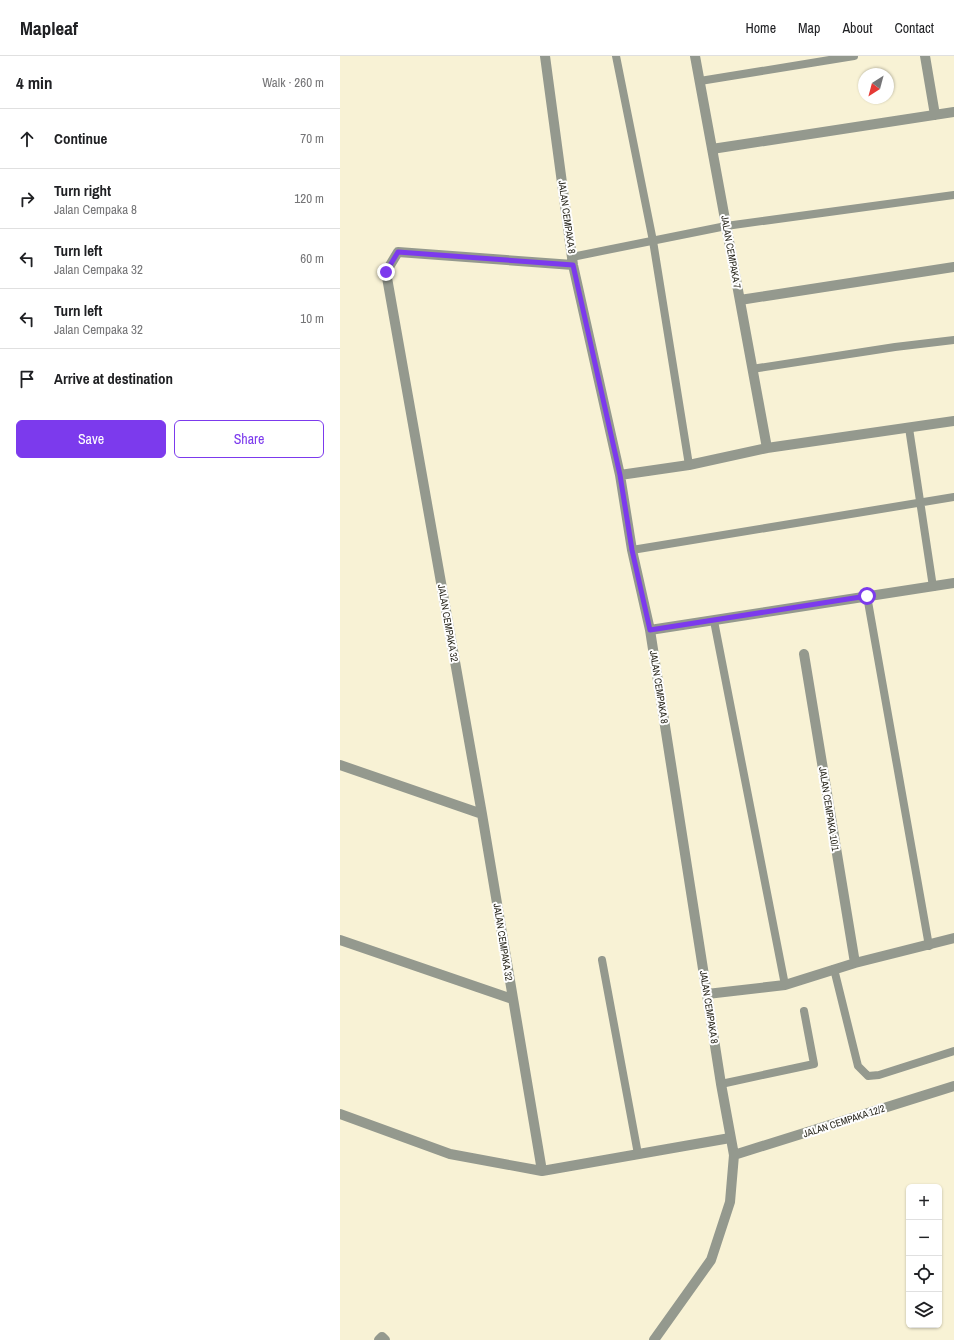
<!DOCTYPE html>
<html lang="en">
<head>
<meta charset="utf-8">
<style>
	body { margin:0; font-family:"Archivo Narrow",sans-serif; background:#f2f2f2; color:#202124 }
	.controls { position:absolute; right:12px; bottom:12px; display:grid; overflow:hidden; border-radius:6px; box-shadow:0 1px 3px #0004 }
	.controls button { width:36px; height:36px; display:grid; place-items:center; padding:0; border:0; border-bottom:1px solid #e0e0e0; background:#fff; color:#202124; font:20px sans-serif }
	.compass { position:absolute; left:518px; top:12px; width:36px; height:36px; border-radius:50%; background:#fff; box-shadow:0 1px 3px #0004; rotate:216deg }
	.stop { position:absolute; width:12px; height:12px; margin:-9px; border:3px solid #7c3aed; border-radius:50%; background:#fff }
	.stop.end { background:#7c3aed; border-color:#fff; box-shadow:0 1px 4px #0008 }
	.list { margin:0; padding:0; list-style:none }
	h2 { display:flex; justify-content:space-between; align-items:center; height:52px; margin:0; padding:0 16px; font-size:17px }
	h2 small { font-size:13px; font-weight:400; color:#757577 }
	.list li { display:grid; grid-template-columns:26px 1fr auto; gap:12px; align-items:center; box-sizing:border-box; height:60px; padding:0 16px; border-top:1px solid #e0e0e0 }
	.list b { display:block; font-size:15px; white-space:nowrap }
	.list p { margin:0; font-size:13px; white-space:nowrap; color:#757577 }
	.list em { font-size:13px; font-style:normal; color:#757577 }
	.actions { display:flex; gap:8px; padding:12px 16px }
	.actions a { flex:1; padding:9px 0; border:1px solid #7c3aed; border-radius:6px; text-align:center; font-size:14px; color:#7c3aed }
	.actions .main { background:#7c3aed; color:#fff }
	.icon { flex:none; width:22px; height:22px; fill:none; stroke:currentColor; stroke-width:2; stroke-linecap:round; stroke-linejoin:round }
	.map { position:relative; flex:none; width:614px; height:1284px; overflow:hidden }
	header { display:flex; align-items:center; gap:24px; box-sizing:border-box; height:56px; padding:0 20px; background:#fff; border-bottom:1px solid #e0e0e0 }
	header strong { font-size:19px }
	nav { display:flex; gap:22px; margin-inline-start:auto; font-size:14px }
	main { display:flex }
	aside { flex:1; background:#fff }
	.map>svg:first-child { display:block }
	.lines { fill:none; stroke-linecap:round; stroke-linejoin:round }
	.service { stroke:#94998e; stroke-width:8 }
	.minor { stroke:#94998e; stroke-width:10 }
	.route { stroke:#7c3aed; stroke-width:5 }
	.labels { text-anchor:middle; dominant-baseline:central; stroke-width:4; stroke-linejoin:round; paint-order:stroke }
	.street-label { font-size:10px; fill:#211f14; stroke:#fefefe }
</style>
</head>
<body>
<header>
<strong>Mapleaf</strong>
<nav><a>Home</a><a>Map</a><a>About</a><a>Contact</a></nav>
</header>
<main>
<aside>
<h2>4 min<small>Walk · 260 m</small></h2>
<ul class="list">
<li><svg class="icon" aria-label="ahead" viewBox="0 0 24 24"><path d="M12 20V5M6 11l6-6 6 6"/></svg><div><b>Continue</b></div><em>70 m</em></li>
<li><svg class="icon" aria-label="right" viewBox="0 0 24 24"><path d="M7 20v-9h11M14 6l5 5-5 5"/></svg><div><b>Turn right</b><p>Jalan Cempaka 8</p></div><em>120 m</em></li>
<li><svg class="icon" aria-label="left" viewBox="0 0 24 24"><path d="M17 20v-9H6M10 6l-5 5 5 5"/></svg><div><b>Turn left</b><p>Jalan Cempaka 32</p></div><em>60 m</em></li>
<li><svg class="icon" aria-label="left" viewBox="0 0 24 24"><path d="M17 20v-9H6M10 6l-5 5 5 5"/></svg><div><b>Turn left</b><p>Jalan Cempaka 32</p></div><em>10 m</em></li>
<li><svg class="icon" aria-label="arrive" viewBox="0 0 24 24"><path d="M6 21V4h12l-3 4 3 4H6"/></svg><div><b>Arrive at destination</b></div></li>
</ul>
<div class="actions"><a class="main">Save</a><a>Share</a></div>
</aside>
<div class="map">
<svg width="614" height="1284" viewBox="0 0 614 1284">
	<rect width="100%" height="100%" fill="#f8f2d5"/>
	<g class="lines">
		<path class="service" d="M 276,0 L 313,185 L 349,409
			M 360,25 L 514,0
			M 232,201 L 386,170 L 614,139
			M 412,313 L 555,291 L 614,284
			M 569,372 L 593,531
			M 292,494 L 614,441
			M 527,540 L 589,890
			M 374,565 L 445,929
			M 262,904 L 298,1098
			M 494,913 L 518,1010 L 528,1020 L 539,1019 L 614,995
			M 381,1028 L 474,1008 L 464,955"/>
		<path class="minor" d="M 205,0 L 233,209 L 280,419 L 292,494 L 310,574 L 381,1028 L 394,1099 L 390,1146 L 371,1204 L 314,1284
			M 355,0 L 427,392
			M 585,0 L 595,59
			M 372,93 L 614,56
			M 400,244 L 614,211
			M 280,419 L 349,409 L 427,392 L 614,365
			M 310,574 L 614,527
			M 464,598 L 515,907
			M 0,709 L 142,758
			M 0,884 L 172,943
			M 367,938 L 445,929 L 515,907 L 614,882
			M 0,1058 L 110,1098 L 202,1115 L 390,1082
			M 394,1099 L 614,1030
			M 202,1115 L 142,758 L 46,216 L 58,196 L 233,209
			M 39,1284 L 42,1281 L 45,1284"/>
	</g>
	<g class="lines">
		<path class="route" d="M 46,216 L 58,196 L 233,209 L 280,419 L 292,494 L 310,574 L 527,540"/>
	</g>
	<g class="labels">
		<g class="street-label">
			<text transform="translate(227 161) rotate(82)">JALAN CEMPAKA 8</text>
			<text transform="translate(391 196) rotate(80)">JALAN CEMPAKA 7</text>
			<text transform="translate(108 567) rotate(80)">JALAN CEMPAKA 32</text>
			<text transform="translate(319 631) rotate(81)">JALAN CEMPAKA 8</text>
			<text transform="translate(489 753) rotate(81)">JALAN CEMPAKA 10/1</text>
			<text transform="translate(163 886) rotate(81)">JALAN CEMPAKA 32</text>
			<text transform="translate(369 951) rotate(81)">JALAN CEMPAKA 8</text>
			<text transform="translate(504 1065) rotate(-18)">JALAN CEMPAKA 12/2</text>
		</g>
	</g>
</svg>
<div class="controls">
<button>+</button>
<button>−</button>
<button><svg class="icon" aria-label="locate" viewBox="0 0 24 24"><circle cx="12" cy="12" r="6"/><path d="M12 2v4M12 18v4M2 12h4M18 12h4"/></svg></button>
<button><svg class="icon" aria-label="layers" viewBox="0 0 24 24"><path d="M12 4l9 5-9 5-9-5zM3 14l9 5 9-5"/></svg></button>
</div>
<svg class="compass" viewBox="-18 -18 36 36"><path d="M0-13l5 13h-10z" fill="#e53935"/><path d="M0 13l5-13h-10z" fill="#757577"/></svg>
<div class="stop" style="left:527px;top:540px"></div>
<div class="stop end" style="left:46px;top:216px"></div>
</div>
</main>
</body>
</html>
